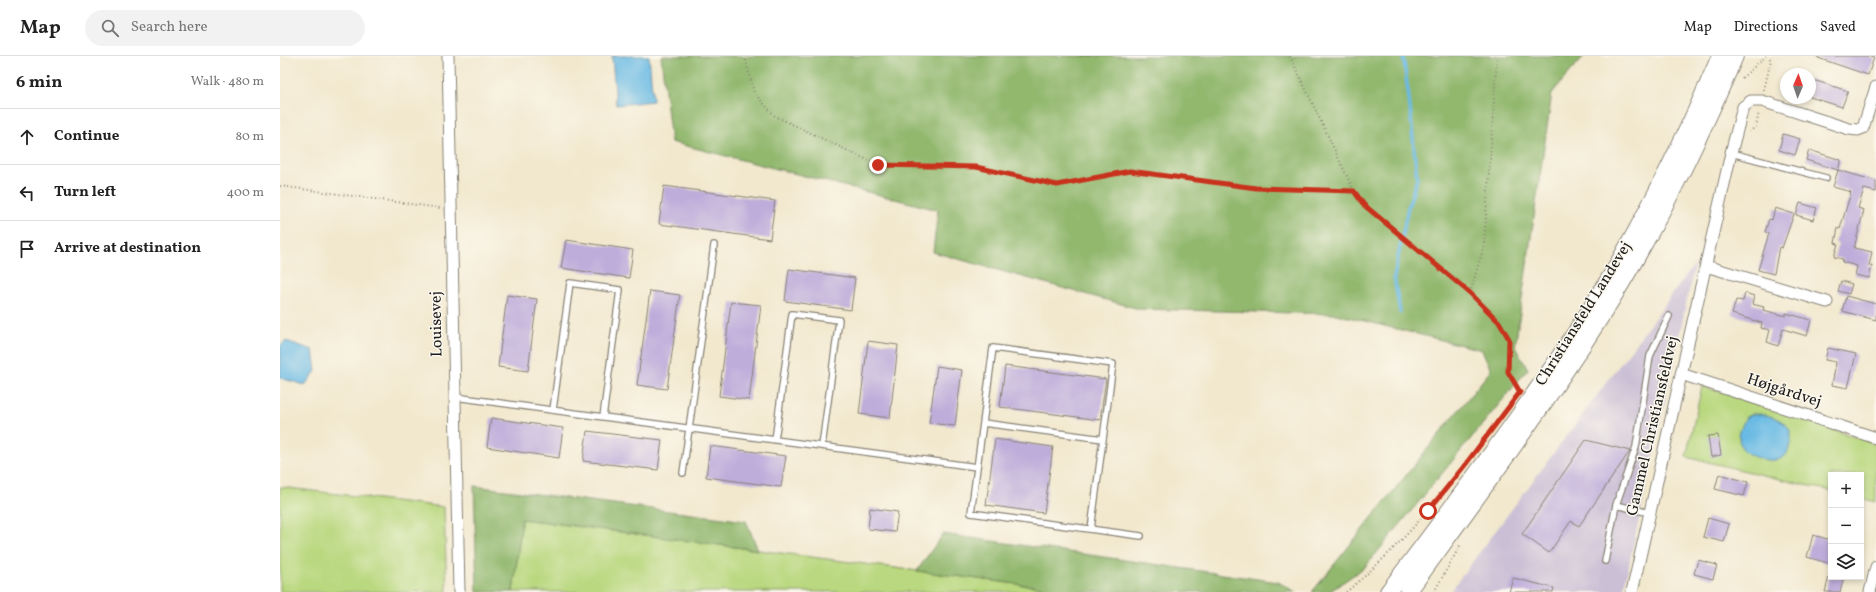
<!DOCTYPE html>
<html lang="en">
<head>
<meta charset="utf-8">
<style>
	body { margin:0; font-family:Vollkorn,serif; background:#f2f2f2; color:#222 }
	.controls { position:absolute; right:12px; bottom:12px; display:grid; overflow:hidden; border-radius:0px; box-shadow:0 2px 6px #0003 }
	.controls button { width:36px; height:36px; display:grid; place-items:center; padding:0; border:0; border-bottom:1px solid #e0e0e0; background:#fff; color:#222; font:20px sans-serif }
	.compass { position:absolute; left:1500px; top:12px; width:36px; height:36px; border-radius:50%; background:#fff; box-shadow:0 2px 6px #0003; rotate:2deg }
	.stop { position:absolute; width:12px; height:12px; margin:-9px; border:3px solid #c8321e; border-radius:50%; background:#fff }
	.stop.end { background:#c8321e; border-color:#fff; box-shadow:0 1px 4px #0008 }
	.list { margin:0; padding:0; list-style:none }
	h2 { display:flex; justify-content:space-between; align-items:center; height:52px; margin:0; padding:0 16px; font-size:17px }
	h2 small { font-size:13px; font-weight:400; color:#767676 }
	.list li { display:grid; grid-template-columns:26px 1fr auto; gap:12px; align-items:center; box-sizing:border-box; height:56px; padding:0 16px; border-top:1px solid #e0e0e0 }
	.list b { display:block; font-size:15px; white-space:nowrap }
	.list em { font-size:13px; font-style:normal; color:#767676 }
	.icon { flex:none; width:22px; height:22px; fill:none; stroke:currentColor; stroke-width:2; stroke-linecap:round; stroke-linejoin:round }
	.map { position:relative; flex:none; width:1596px; height:536px; overflow:hidden }
	header { display:flex; align-items:center; gap:24px; box-sizing:border-box; height:56px; padding:0 20px; background:#fff; border-bottom:1px solid #e0e0e0 }
	header strong { font-size:19px }
	nav { display:flex; gap:22px; margin-inline-start:auto; font-size:14px }
	.search { width:280px; height:36px; background:#f2f2f2; display:flex; align-items:center; gap:10px; box-sizing:border-box; padding:0 14px; border-radius:22px; color:#767676; font-size:15px }
	main { display:flex }
	aside { flex:1; background:#fff }
	.map>svg:first-child { display:block }
	.industrial { fill:#cbbfd5 }
	.green { fill:#b9d87f; stroke:#6a7a4e }
	.forest { fill:#92b86e; stroke:#576a45 }
	.water { fill:#69bae4; stroke:#426b80 }
	.lines { fill:none; stroke-linecap:round; stroke-linejoin:round }
	.stream { stroke:#69bae4; stroke-width:3.5 }
	.building { fill:#beacda }
	.lane-casing { stroke:#878275; stroke-width:8 }
	.street-casing { stroke:#878275; stroke-width:13 }
	.secondary-casing { stroke:#878275; stroke-width:18 }
	.path { stroke:#878275; stroke-width:2; stroke-dasharray:1 3; stroke-linecap:butt }
	.lane { stroke:#fff; stroke-width:5.5 }
	.street { stroke:#fff; stroke-width:11 }
	.secondary { stroke:#fff; stroke-width:16 }
	.route { stroke:#c8321e; stroke-width:5 }
	.labels { text-anchor:middle; dominant-baseline:central; stroke-width:3; stroke-linejoin:round; paint-order:stroke }
	.street-label { font-size:16px; fill:#1c1c1c; stroke:#fbf7ec }
</style>
</head>
<body>
<header>
<strong>Map</strong>
<div class="search"><svg class="icon" aria-label="search" viewBox="0 0 24 24"><circle cx="10" cy="10" r="6"/><path d="M15 15l6 6"/></svg>Search here</div>
<nav><a>Map</a><a>Directions</a><a>Saved</a></nav>
</header>
<main>
<aside>
<h2>6 min<small>Walk · 480 m</small></h2>
<ul class="list">
<li><svg class="icon" aria-label="ahead" viewBox="0 0 24 24"><path d="M12 20V5M6 11l6-6 6 6"/></svg><div><b>Continue</b></div><em>80 m</em></li>
<li><svg class="icon" aria-label="left" viewBox="0 0 24 24"><path d="M17 20v-9H6M10 6l-5 5 5 5"/></svg><div><b>Turn left</b></div><em>400 m</em></li>
<li><svg class="icon" aria-label="arrive" viewBox="0 0 24 24"><path d="M6 21V4h12l-3 4 3 4H6"/></svg><div><b>Arrive at destination</b></div></li>
</ul>
</aside>
<div class="map">
<svg width="1596" height="536" viewBox="0 0 1596 536">
	<rect width="100%" height="100%" fill="#fbf7ec"/>
	<filter id="ink" filterUnits="userSpaceOnUse"><feTurbulence type="fractalNoise" baseFrequency=".025" numOctaves="2"/><feDisplacementMap in="SourceGraphic" scale="8" xChannelSelector="R" yChannelSelector="G"/><feConvolveMatrix kernelMatrix="1 2 1 2 8 2 1 2 1" color-interpolation-filters="sRGB"/></filter>
	<filter id="wash" filterUnits="userSpaceOnUse"><feTurbulence type="fractalNoise" baseFrequency=".012" numOctaves="4" result="noise"/><feDisplacementMap in="SourceGraphic" scale="16" xChannelSelector="R" yChannelSelector="G"/><feGaussianBlur stdDeviation="0.9" result="paint"/><feColorMatrix in="noise" values="0 0 0 0 0 0 0 0 0 0 0 0 0 0 0 0 0 1.4 0 .05"/><feComposite in="paint" operator="in"/></filter>
	<g filter="url(#wash)">
		<rect width="100%" height="100%" fill="#f2e8ce"/>
		<path class="industrial" d="M 1415,208 L 1343,536 L 1170,536 Z"/>
		<path class="green" d="M 1422,330 L 1596,388 L 1596,446 L 1581,442 L 1581,419 L 1551,419 L 1551,435 L 1406,401 Z
			M 0,431 L 164,451 L 167,536 L 0,536 Z
			M 242,463 L 798,536 L 233,536 Z"/>
		<path class="forest" d="M 381,0 L 1304,0 L 1272,37 L 1235,291 L 1248,313 L 1085,511 L 1049,536 L 1032,536 L 1211,314 L 1202,294 L 1056,258 L 859,253 L 653,196 L 658,154 L 391,86 Z
			M 194,430 L 466,465 L 478,494 L 242,463 L 233,536 L 197,536 Z
			M 663,478 L 998,526 L 1016,536 L 798,536 L 637,515 Z"/>
		<path class="water" d="M 332,0 L 369,0 L 373,45 L 336,49 Z
			M 6,285 L 33,294 L 36,315 L 25,329 L 0,322 L 0,290 Z
			M 1472,358 C 1489,357 1517,366 1510,388 C 1509,393 1508,397 1504,401 C 1495,409 1465,401 1461,390 C 1456,380 1462,370 1466,361 Z"/>
		<g class="lines">
			<path class="stream" d="M 1120,256 L 1114,221 L 1128,151 L 1137,123 L 1129,42 L 1123,0"/>
		</g>
		<g id="blocks">
			<path class="building" d="M 1538,0 L 1586,0 L 1594,2 L 1588,19 L 1538,2 Z
				M 1530,23 L 1568,35 L 1562,51 L 1530,41 Z
				M 1503,78 L 1520,83 L 1515,99 L 1499,94 Z
				M 1529,94 L 1561,104 L 1558,114 L 1526,104 Z
				M 1558,114 L 1596,125 L 1596,136 L 1584,133 L 1578,152 L 1584,154 L 1574,192 L 1592,196 L 1589,210 L 1592,210 L 1589,222 L 1575,219 L 1577,210 L 1562,206 L 1563,203 L 1554,201 L 1558,188 L 1555,187 L 1558,172 L 1560,173 L 1571,136 L 1553,131 Z
				M 384,130 L 495,145 L 490,183 L 379,168 Z
				M 1520,147 L 1537,152 L 1533,164 L 1516,159 Z
				M 1495,152 L 1514,158 L 1502,192 L 1499,191 L 1494,218 L 1478,214 L 1489,177 L 1485,176 L 1489,163 L 1492,164 Z
				M 286,184 L 353,194 L 349,222 L 281,212 Z
				M 509,213 L 575,222 L 571,254 L 505,245 Z
				M 1561,225 L 1572,228 L 1569,238 L 1558,235 Z
				M 370,235 L 400,239 L 387,333 L 357,329 Z
				M 1465,237 L 1474,240 L 1472,248 L 1484,251 L 1483,254 L 1506,260 L 1506,257 L 1531,264 L 1527,280 L 1503,273 L 1498,290 L 1487,286 L 1490,274 L 1481,272 L 1482,267 L 1452,258 L 1456,244 L 1463,245 Z
				M 227,239 L 257,243 L 248,315 L 218,311 Z
				M 1566,240 L 1596,248 L 1596,264 L 1562,255 Z
				M 451,246 L 481,249 L 469,344 L 439,340 Z
				M 588,285 L 618,289 L 610,362 L 579,358 Z
				M 1548,292 L 1576,298 L 1568,332 L 1552,329 L 1556,306 L 1545,304 Z
				M 657,310 L 682,314 L 675,370 L 649,367 Z
				M 725,310 L 826,323 L 820,364 L 720,351 Z
				M 211,362 L 283,372 L 279,402 L 207,391 Z
				M 307,375 L 382,384 L 378,414 L 303,405 Z
				M 1438,379 L 1441,399 L 1431,401 L 1428,380 Z
				M 715,383 L 773,391 L 764,457 L 706,449 Z
				M 1306,384 L 1350,395 L 1299,470 L 1291,465 L 1269,497 L 1242,478 Z
				M 430,390 L 506,400 L 501,431 L 426,421 Z
				M 1439,418 L 1468,426 L 1464,440 L 1435,433 Z
				M 590,452 L 618,456 L 615,476 L 588,473 Z
				M 1428,462 L 1449,468 L 1444,486 L 1423,481 Z
				M 1533,479 L 1551,484 L 1551,508 L 1527,501 Z
				M 1418,504 L 1437,509 L 1433,523 L 1414,518 Z
				M 1549,521 L 1564,521 L 1560,536 L 1545,536 Z
				M 1233,522 L 1274,532 L 1273,536 L 1229,536 Z"/>
		</g>
	</g>
	<g filter="url(#ink)">
		<use href="#blocks" fill-opacity="0" stroke="#878275" stroke-width="1"/>
		<g class="lines">
			<g class="lane-casing">
				<path id="lane" d="M 1451,97 L 1546,122
					M 175,341 L 697,411
					M 273,354 L 290,227 L 340,234 L 323,361
					M 703,367 L 823,383
					M 495,384 L 512,258 L 559,264 L 542,390
					M 403,417 L 434,189
					M 1336,449 L 1356,391 L 1370,300 L 1389,260
					M 811,473 L 833,308 L 713,292 L 691,457 L 861,480
					M 1325,505 L 1336,449 L 1370,457"/>
			</g>
			<g class="street-casing">
				<path id="street" d="M 168,0 L 179,536
					M 1426,210 L 1547,246
					M 1401,318 L 1596,382
					M 1352,536 L 1451,97 L 1463,51 L 1471,45 L 1482,45 L 1569,73 L 1578,74 L 1583,72 L 1596,31
					M 1590,536 L 1596,511"/>
			</g>
			<g class="secondary-casing">
				<path id="secondary" d="M 1108,536 C 1182,437 1259,338 1323,233 C 1368,158 1406,80 1440,0
					M 1128,536 C 1194,445 1262,354 1322,259 C 1374,177 1417,89 1455,0"/>
			</g>
			<path class="path" d="M 466,0 L 466,5 L 474,37 L 495,60 L 598,109 L 696,111 L 777,129 L 850,115 L 976,131 L 1074,135
				M 1010,0 L 1074,135 L 1084,149 L 1190,237 L 1219,266 L 1229,283 L 1228,316 L 1239,335
				M 1462,22 L 1486,0
				M 1484,34 L 1491,4 L 1488,0
				M 1469,76 L 1476,71 L 1479,56
				M 0,130 L 160,152
				M 1190,237 L 1204,190 L 1217,0
				M 1066,536 C 1104,505 1137,469 1167,431
				M 1154,536 L 1181,488"/>
			<use href="#lane" class="lane"/>
			<use href="#street" class="street"/>
			<use href="#secondary" class="secondary"/>
		</g>
	</g>
	<g class="lines" filter="url(#ink)">
		<path class="route" d="M 598,109 L 696,111 L 777,129 L 850,115 L 976,132 L 1074,135 L 1084,149 L 1190,237 L 1219,266 L 1229,283 L 1228,316 L 1240,336 L 1185,409 L 1148,455"/>
	</g>
	<g class="labels">
		<g class="street-label">
			<text transform="translate(1304 258) rotate(-58)">Christiansfeld Landevej</text>
			<text transform="translate(157 268) rotate(-91)">Louisevej</text>
			<text transform="translate(1504 335) rotate(18)">Højgårdvej</text>
			<text transform="translate(1373 370) rotate(-77)">Gammel Christiansfeldvej</text>
		</g>
	</g>
</svg>
<div class="controls">
<button>+</button>
<button>−</button>
<button><svg class="icon" aria-label="layers" viewBox="0 0 24 24"><path d="M12 4l9 5-9 5-9-5zM3 14l9 5 9-5"/></svg></button>
</div>
<svg class="compass" viewBox="-18 -18 36 36"><path d="M0-13l5 13h-10z" fill="#e53935"/><path d="M0 13l5-13h-10z" fill="#767676"/></svg>
<div class="stop" style="left:1148px;top:455px"></div>
<div class="stop end" style="left:598px;top:109px"></div>
</div>
</main>
</body>
</html>
